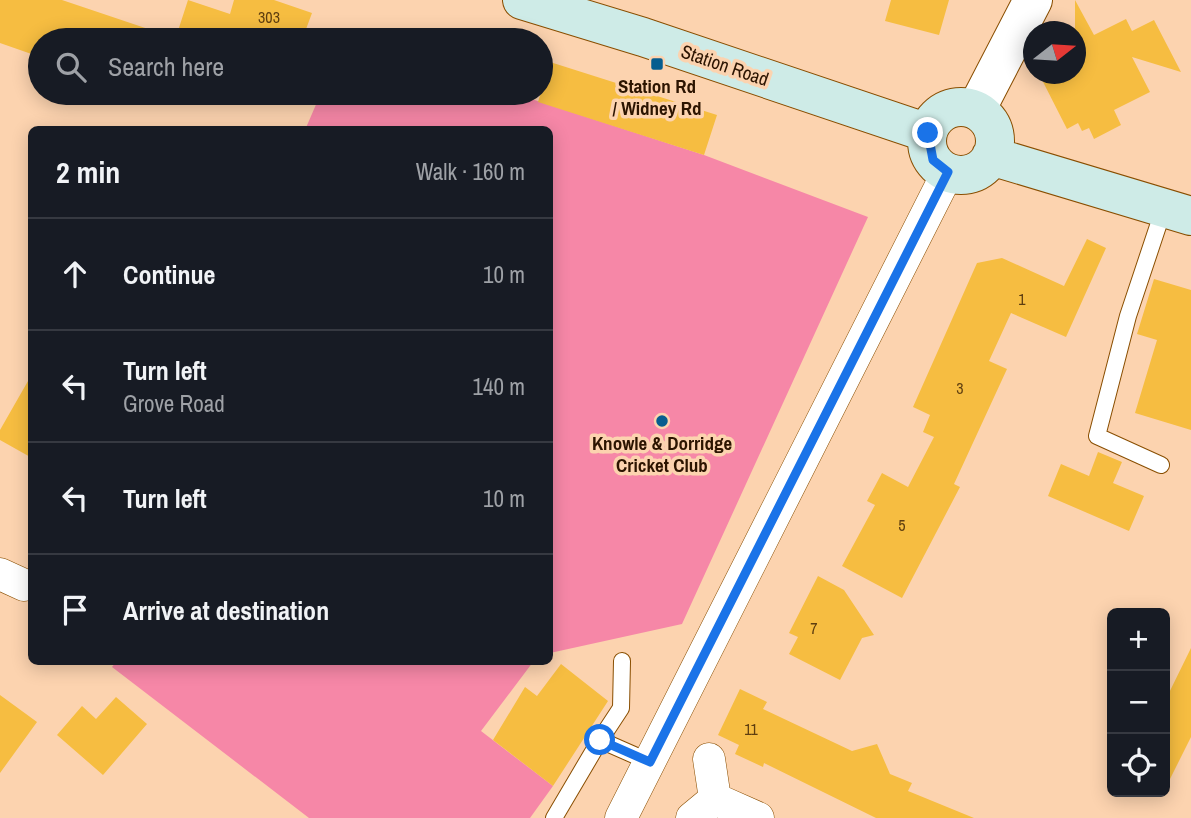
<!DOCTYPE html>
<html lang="en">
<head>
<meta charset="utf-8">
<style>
	body { margin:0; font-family:"Archivo Narrow",sans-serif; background:#20242c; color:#f1f3f6 }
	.controls { position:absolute; right:21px; bottom:21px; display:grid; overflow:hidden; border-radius:10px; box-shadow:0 4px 18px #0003 }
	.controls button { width:63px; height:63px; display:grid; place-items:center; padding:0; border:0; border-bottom:2px solid #363941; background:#171b24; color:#f1f3f6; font:35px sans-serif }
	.compass { position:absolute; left:1023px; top:21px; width:63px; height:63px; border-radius:50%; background:#171b24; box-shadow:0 4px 18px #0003; rotate:73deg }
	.stop { position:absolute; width:21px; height:21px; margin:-16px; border:5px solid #1a73e8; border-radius:50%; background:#fff }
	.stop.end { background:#1a73e8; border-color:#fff; box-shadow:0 2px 7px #0008 }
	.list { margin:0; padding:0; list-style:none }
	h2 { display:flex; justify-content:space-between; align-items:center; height:91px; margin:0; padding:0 28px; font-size:30px }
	h2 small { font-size:23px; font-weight:400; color:#9ea1a6 }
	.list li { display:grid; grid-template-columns:46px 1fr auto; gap:21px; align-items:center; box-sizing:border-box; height:112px; padding:0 28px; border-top:2px solid #363941 }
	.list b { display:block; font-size:26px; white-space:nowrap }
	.list p { margin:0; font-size:23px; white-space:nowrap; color:#9ea1a6 }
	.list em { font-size:23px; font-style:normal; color:#9ea1a6 }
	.icon { flex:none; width:38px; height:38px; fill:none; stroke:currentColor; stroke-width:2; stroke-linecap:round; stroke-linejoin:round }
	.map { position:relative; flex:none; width:1191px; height:818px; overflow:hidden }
	.search { position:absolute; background:#171b24; box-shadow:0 4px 18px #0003; left:28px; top:28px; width:525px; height:77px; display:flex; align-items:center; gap:18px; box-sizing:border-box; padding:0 24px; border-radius:38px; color:#9ea1a6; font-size:26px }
	.panel { position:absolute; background:#171b24; box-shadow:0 4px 18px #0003; left:28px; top:126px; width:525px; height:539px; border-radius:10px }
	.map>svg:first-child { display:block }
	.green { fill:#f687a7 }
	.building { fill:#f6bd41 }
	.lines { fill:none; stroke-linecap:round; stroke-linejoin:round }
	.service-casing { stroke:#894e01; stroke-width:18 }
	.minor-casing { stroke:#894e01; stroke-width:33 }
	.tertiary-casing { stroke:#894e01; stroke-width:40 }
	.secondary-casing { stroke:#894e01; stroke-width:40 }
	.service { stroke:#fff; stroke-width:16 }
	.minor { stroke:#fff; stroke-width:32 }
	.tertiary { stroke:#fff; stroke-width:38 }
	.secondary { stroke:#ceebe7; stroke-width:38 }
	.route { stroke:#1a73e8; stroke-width:9 }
	.poi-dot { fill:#065d8f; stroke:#fcd3af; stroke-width:2.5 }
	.labels { text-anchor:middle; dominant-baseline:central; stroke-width:7; stroke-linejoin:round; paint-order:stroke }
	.number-label { font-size:16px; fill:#5e3e10 }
	.street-label { font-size:19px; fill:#2c1400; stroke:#fcd3af }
	.poi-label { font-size:19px; font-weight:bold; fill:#2c1400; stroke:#fcd3af }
</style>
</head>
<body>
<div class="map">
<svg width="1191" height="818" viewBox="0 0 1191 818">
	<rect width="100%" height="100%" fill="#fcd3af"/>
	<path class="green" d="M 321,93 L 513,93 L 704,155 L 868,217 L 682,624 L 550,653 L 550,130 L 305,130 Z
		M 116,662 L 533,662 L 481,731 L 553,786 L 530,818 L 309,818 L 112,667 Z"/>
	<path class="building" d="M 0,0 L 62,0 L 169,36 L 168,40 L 40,40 L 40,57 L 0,43 Z
		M 188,0 L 230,14 L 234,0 L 274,0 L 312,13 L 302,40 L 175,40 Z
		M 891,0 L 949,0 L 939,35 L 885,21 Z
		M 1075,0 L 1094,35 L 1126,19 L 1132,31 L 1154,20 L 1181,72 L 1132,57 L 1150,92 L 1114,110 L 1121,125 L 1094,139 L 1089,128 L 1082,131 L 1078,123 L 1067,129 L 1039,74 L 1075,74 Z
		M 550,62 L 717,115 L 704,155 L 538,102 Z
		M 1087,239 L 1106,248 L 1066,337 L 1011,313 L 989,361 L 1007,369 L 954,484 L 960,487 L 902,598 L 842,566 L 875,505 L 867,501 L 882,473 L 908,487 L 934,437 L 923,432 L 930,415 L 913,407 L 977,263 L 1002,258 L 1064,286 Z
		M 1154,279 L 1191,290 L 1191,430 L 1135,413 L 1157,340 L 1137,334 Z
		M 32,374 L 32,458 L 0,440 L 0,430 Z
		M 1098,452 L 1122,462 L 1113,483 L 1144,496 L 1129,531 L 1048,496 L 1061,464 L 1089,476 Z
		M 818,576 L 844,590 L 874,635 L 862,638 L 840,680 L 789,654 L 798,637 L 789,633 Z
		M 1191,648 L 1191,737 L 1165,789 L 1165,701 Z
		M 561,664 L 608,701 L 553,786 L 493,740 L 525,687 L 537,696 Z
		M 740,689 L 767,702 L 763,709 L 852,751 L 877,744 L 890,774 L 912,783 L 908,791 L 974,818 L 876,818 L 764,763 L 763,767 L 735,754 L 739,745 L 718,735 Z
		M 0,695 L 37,722 L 0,773 Z
		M 116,697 L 147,724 L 103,775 L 57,735 L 82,706 L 96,719 Z"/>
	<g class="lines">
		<g class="service-casing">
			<path id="service" d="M 1161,465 L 1097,436 L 1128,316 L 1164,208
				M 600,740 L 621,708 L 622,661
				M 554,818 L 600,740 L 650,762"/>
		</g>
		<g class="minor-casing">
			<path id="minor" d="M 0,574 L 24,585
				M 715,799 L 758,818
				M 621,818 L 948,172
				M 692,818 L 715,799 L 709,759"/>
		</g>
		<g class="tertiary-casing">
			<path id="tertiary" d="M 976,110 L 1033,0"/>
		</g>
		<g class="secondary-casing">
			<path id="secondary" d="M 522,0 L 643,37 L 928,133
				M927 141a34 34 0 1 1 68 0a34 34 0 1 1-68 0Z
				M 991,156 L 1191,216"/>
		</g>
		<use href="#service" class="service"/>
		<use href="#minor" class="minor"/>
		<use href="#tertiary" class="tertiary"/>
		<use href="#secondary" class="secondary"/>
	</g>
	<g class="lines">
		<path class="route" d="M 600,740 L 650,762 L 948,172 L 933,160 L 928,133"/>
	</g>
	<g class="poi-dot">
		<rect x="650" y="57" width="14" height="14" rx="3.5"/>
		<circle cx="662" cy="421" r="7"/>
	</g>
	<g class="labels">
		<g class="number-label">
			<text x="269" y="17">303</text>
			<text x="1022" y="299">1</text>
			<text x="960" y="388">3</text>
			<text x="902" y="525">5</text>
			<text x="814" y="628">7</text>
			<text x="751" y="729">11</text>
		</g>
		<g class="street-label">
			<text transform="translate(725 65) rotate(19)">Station Road</text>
		</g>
		<g class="poi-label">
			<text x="657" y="86">Station Rd<tspan x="657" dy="22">/ Widney Rd</tspan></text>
			<text x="662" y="443">Knowle &amp; Dorridge<tspan x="662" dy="22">Cricket Club</tspan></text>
		</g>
	</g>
</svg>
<div class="controls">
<button>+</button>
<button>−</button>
<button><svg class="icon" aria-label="locate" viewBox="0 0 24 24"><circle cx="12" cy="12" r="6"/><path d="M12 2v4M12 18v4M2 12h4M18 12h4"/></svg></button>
</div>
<svg class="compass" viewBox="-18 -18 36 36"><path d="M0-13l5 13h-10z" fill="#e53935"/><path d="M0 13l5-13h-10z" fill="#9ea1a6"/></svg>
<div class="stop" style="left:600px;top:740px"></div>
<div class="stop end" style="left:928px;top:133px"></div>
<div class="search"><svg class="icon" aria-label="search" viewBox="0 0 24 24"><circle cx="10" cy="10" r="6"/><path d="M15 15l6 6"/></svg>Search here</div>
<section class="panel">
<h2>2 min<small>Walk · 160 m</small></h2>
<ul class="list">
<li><svg class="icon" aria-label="ahead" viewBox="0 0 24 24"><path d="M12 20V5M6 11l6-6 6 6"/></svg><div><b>Continue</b></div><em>10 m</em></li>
<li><svg class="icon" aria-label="left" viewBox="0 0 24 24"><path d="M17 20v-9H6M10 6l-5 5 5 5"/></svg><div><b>Turn left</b><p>Grove Road</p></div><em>140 m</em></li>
<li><svg class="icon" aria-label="left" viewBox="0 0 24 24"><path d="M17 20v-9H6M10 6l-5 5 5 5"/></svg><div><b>Turn left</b></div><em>10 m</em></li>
<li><svg class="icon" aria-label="arrive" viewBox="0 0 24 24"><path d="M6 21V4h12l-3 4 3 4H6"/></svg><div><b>Arrive at destination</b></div></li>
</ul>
</section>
</div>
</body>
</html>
